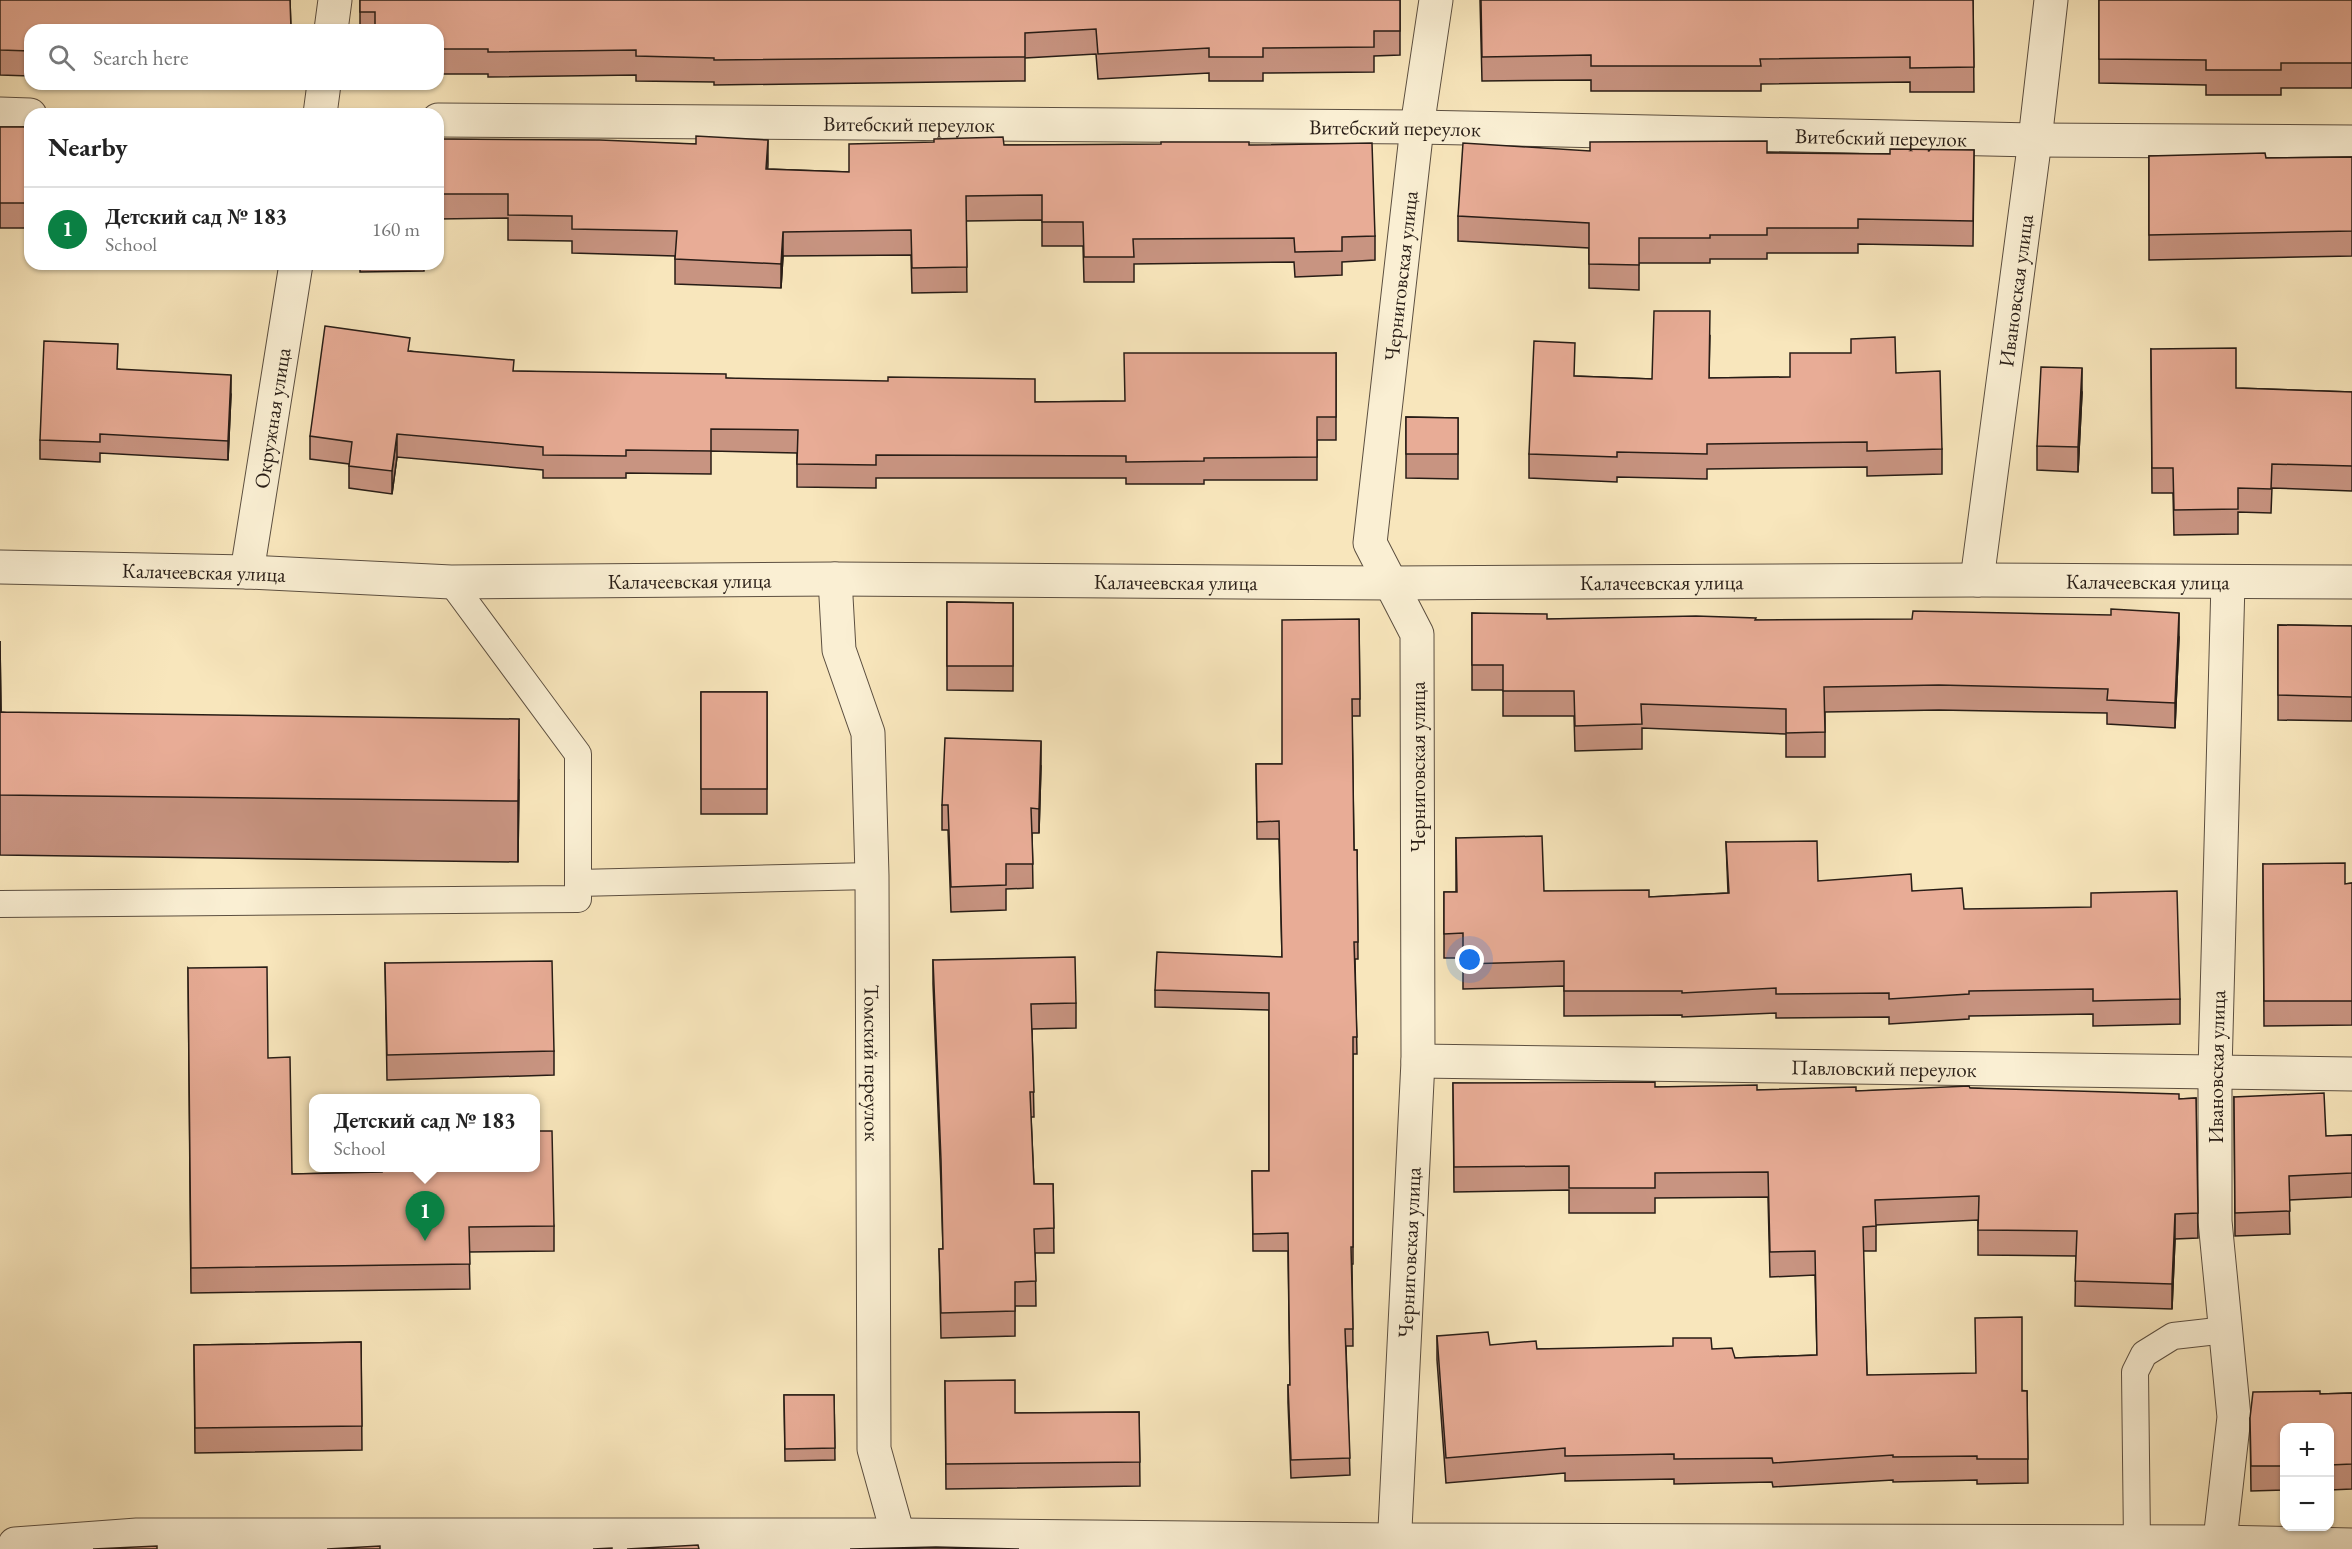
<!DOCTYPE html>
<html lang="en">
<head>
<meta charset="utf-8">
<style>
	body { margin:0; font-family:"EB Garamond",serif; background:#f2f2f2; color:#222 }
	.controls { position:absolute; right:18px; bottom:18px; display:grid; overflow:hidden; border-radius:12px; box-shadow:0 2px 4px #0004 }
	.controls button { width:54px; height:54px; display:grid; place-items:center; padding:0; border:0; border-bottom:2px solid #e0e0e0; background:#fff; color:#222; font:30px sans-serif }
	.you { position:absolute; left:1470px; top:960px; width:21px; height:21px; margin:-15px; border:4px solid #fff; border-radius:50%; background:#1a73e8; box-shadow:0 0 0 9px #1a73e833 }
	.badge { display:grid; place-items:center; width:39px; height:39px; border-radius:50%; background:#0b8043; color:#fff; font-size:20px; font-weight:700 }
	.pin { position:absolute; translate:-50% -50px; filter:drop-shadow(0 2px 3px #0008) }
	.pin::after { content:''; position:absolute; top:32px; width:21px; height:18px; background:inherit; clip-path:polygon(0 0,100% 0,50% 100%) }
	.popup { position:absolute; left:309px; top:1094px; width:231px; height:78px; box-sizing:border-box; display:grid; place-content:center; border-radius:12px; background:#fff; filter:drop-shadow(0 2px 4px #0005); font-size:20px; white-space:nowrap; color:#767676 }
	.popup b { font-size:22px; color:#222 }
	.popup::after { content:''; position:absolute; left:50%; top:100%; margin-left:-12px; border:12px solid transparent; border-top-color:#fff }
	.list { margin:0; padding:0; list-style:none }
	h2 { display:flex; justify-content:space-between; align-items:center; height:78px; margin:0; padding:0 24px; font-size:26px }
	h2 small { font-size:20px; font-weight:400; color:#767676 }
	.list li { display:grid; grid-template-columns:39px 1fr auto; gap:18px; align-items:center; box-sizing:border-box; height:84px; padding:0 24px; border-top:2px solid #e0e0e0 }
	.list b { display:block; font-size:22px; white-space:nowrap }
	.list p { margin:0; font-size:20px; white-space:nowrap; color:#767676 }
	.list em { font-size:20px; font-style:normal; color:#767676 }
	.icon { flex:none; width:33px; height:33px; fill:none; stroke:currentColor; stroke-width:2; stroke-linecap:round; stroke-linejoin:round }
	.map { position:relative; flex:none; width:2352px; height:1549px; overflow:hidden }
	.search { position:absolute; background:#fff; box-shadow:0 2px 4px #0004; left:24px; top:24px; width:420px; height:66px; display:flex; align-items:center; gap:15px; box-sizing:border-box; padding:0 21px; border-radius:18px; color:#767676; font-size:22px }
	.panel { position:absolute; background:#fff; box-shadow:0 2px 4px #0004; left:24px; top:108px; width:420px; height:162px; border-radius:18px }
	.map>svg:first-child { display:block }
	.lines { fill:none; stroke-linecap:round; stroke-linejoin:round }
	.lane-casing { stroke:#5c4f40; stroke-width:28 }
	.street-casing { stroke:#5c4f40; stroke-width:35 }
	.lane { stroke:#faefd3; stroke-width:26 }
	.street { stroke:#faefd3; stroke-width:33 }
	.wall { fill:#c89481; stroke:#281d16; stroke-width:1.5 }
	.shaded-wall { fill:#a27869; stroke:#281d16; stroke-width:1.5 }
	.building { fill:#e8ac96; stroke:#281d16; stroke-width:1.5 }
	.labels { text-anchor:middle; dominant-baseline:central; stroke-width:4.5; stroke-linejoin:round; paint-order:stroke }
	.street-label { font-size:21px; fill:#281d16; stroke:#faefd3 }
</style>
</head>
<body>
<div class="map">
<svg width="2352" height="1549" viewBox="0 0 2352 1549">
	<rect width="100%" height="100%" fill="#f8e6bc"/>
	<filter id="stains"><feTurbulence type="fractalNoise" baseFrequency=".00333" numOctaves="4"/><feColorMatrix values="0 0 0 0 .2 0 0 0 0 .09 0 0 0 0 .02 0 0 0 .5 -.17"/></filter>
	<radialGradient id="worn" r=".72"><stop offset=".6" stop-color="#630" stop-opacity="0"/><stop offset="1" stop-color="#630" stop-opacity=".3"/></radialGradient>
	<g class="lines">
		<g class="lane-casing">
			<path id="lane" d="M 578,883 L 872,876
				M 0,904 L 578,899 L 578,754 L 451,582
				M 2137,1542 L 2135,1372 L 2144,1354 L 2173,1336 L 2226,1330"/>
		</g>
		<g class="street-casing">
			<g id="street">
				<path d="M 331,30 L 335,0"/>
				<path d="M 0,114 L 30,115"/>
				<path d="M 320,114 L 324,84"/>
				<path id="s1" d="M 438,120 L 1417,127 L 2035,140 L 2352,142"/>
				<path id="s2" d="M 0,567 L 247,572 L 451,582 L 835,579 L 1390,583 L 1977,580 L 2352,582"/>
				<path id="s3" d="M 247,572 L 296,264"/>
				<path id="s4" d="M 835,579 L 839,650 L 868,733 L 872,876 L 874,1449 L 898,1535 L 898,1549"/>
				<path id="s5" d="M 1977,580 L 2035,140 L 2051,0"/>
				<path id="s6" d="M 1418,1061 L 2352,1074"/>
				<path d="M 15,1544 L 137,1535 L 898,1535 L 1394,1540 L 2219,1542 L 2352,1545"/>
				<path id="s7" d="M 1394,1549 L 1418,1061 L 1417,634 L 1370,543 L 1417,127 L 1436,0"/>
				<path id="s8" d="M 2219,1549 L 2234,1417 L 2215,1221 L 2215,1071 L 2228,582"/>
			</g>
		</g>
		<use href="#lane" class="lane"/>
		<use href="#street" class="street"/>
	</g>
	<path class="wall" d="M 0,0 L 290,0 L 291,30 L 30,30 L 30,76 L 0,75 Z
		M 360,0 L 1400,0 L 1400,55 L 1374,56 L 1374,72 L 1263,73 L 1263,81 L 1209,81 L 1209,73 L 1098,79 L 1096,54 L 1025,58 L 1025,81 L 714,85 L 714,82 L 636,81 L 636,75 L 488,77 L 488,74 L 438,74 L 438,30 L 360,30 Z
		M 1480,0 L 1973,0 L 1974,92 L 1910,92 L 1910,82 L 1761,84 L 1761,91 L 1591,91 L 1591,80 L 1482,81 Z
		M 2099,0 L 2352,0 L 2352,88 L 2281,88 L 2281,95 L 2206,95 L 2206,85 L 2099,83 Z
		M 0,127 L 30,127 L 30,228 L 0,228 Z
		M 438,130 L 440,139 L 696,144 L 767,169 L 849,172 L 1004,145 L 1249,145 L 1375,236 L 1375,260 L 1342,262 L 1342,275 L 1295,277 L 1294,262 L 1134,264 L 1134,282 L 1084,282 L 1083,246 L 1042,246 L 1042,220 L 966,221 L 967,292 L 912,293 L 911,255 L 783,256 L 781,288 L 675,284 L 675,256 L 572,253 L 572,241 L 508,240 L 508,218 L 438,219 Z
		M 1974,150 L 1973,246 L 1858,244 L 1858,253 L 1767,253 L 1767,259 L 1710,259 L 1710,263 L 1639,263 L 1639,290 L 1589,288 L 1589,248 L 1458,241 L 1458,216 L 1590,151 L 1890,154 Z
		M 2149,156 L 2266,158 L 2352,157 L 2352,256 L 2149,260 Z
		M 360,264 L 424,264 L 424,271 L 360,272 Z
		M 1710,336 L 1709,378 L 1790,377 L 1896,373 L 1942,449 L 1942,474 L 1867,476 L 1867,467 L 1707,469 L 1707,479 L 1617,477 L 1617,482 L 1529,478 L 1529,454 L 1575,376 L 1652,379 Z
		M 2151,349 L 2236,388 L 2352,392 L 2352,491 L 2272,488 L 2271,513 L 2238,512 L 2238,534 L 2174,535 L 2173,493 L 2152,493 Z
		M 410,351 L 514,371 L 726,378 L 1035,402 L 1125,401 L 1336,353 L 1336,440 L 1317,440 L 1317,480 L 1204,480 L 1204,484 L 1126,484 L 1126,478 L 876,478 L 876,488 L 797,487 L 797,453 L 711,451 L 711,474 L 626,473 L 626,478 L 543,478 L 543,470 L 397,457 L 392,494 L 349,488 L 349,464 L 310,459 L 310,436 Z
		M 118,369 L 231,394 L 228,460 L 100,453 L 100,462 L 40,459 L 40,440 Z
		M 2082,393 L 2078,472 L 2037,470 L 2037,446 Z
		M 1406,417 L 1458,418 L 1458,479 L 1406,478 Z
		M 947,602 L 1013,603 L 1013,691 L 947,690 Z
		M 1472,613 L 1547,619 L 1755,620 L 2179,637 L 2175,728 L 2107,724 L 2107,713 L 1939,710 L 1825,712 L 1825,757 L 1786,757 L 1786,734 L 1642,728 L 1642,749 L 1575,751 L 1574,716 L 1503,716 L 1503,690 L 1472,690 Z
		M 1359,619 L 1360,716 L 1352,716 L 1354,850 L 1357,850 L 1358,959 L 1355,959 L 1357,1054 L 1353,1054 L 1353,1264 L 1352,1264 L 1353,1346 L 1346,1346 L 1350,1475 L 1291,1478 L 1288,1403 L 1288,1385 L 1290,1385 L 1288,1251 L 1253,1251 L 1252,1171 L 1269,1171 L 1269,1010 L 1155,1007 L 1155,990 L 1282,957 L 1279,839 L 1257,839 L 1256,764 L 1282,764 Z
		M 2278,625 L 2352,626 L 2352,721 L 2278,720 Z
		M 0,641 L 1,712 L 519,780 L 518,862 L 0,855 Z
		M 701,692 L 767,692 L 767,814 L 701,814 Z
		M 1041,766 L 1039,833 L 1032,833 L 1033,888 L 1006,889 L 1006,910 L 951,912 L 948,830 L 942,830 L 942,805 Z
		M 1456,838 L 1544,891 L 1649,897 L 1728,893 L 1726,842 L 1818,881 L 1912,891 L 1964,909 L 2180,999 L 2180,1024 L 2093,1026 L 2093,1014 L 1969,1016 L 1969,1019 L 1889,1024 L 1889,1017 L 1776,1018 L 1776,1013 L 1682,1017 L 1682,1015 L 1564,1016 L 1564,986 L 1463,989 L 1463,958 L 1444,958 L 1444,892 L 1456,892 Z
		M 2263,864 L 2345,884 L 2352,883 L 2352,1025 L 2264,1026 Z
		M 933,960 L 1076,1003 L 1076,1028 L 1032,1029 L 1034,1117 L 1031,1117 L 1034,1184 L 1053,1184 L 1054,1253 L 1035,1253 L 1036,1306 L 1015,1306 L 1015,1336 L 941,1338 L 939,1249 L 943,1249 L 941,1185 L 933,984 Z
		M 385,963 L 554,1051 L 554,1075 L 387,1080 Z
		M 188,968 L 268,1058 L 292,1174 L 381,1172 L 381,1167 L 536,1167 L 554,1226 L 554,1251 L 469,1252 L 470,1289 L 191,1293 Z
		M 1453,1083 L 1655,1087 L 1757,1090 L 1856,1091 L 1970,1088 L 2179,1099 L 2196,1098 L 2198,1238 L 2175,1239 L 2172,1309 L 2075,1306 L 2076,1256 L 1978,1255 L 1978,1220 L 1876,1225 L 1876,1251 L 1863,1251 L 1867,1375 L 2027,1391 L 2028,1483 L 1977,1484 L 1977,1480 L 1893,1482 L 1893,1480 L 1773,1487 L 1772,1482 L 1674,1484 L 1674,1479 L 1565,1481 L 1565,1473 L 1446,1483 L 1437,1360 L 1437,1336 L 1490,1345 L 1537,1349 L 1712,1349 L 1735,1358 L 1817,1355 L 1815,1275 L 1770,1277 L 1768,1197 L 1655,1198 L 1655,1213 L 1569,1213 L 1569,1190 L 1454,1192 Z
		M 2234,1097 L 2326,1136 L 2352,1135 L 2352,1197 L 2289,1200 L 2290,1234 L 2235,1236 Z
		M 361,1342 L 362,1450 L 195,1453 L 194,1345 Z
		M 945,1381 L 1015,1413 L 1139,1412 L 1140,1486 L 946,1489 Z
		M 2352,1393 L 2352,1489 L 2330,1490 L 2330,1428 L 2284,1428 L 2284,1490 L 2251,1491 L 2250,1418 L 2320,1394 Z
		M 784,1395 L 834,1395 L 835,1460 L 785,1461 Z"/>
	<path class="shaded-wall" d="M 768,140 L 768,165 L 766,194 L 766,169 Z
		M 783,232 L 783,256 L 781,288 L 781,264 Z
		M 2082,368 L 2082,393 L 2078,472 L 2078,447 Z
		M 231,375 L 231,394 L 228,460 L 228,441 Z
		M 397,434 L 397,457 L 392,494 L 392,471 Z
		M 2179,613 L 2179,637 L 2175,728 L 2175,703 Z
		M 519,719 L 519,780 L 518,862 L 518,801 Z
		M 1041,741 L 1041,766 L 1039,833 L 1039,809 Z
		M 2175,1214 L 2175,1239 L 2172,1309 L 2172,1284 Z"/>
	<path class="building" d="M 0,0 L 290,0 L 291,29 L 266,30 L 30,30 L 30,51 L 0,50 Z
		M 360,0 L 1400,0 L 1400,31 L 1374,31 L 1374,47 L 1263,48 L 1263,57 L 1209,57 L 1209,48 L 1098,54 L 1096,29 L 1025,33 L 1025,57 L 714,60 L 714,58 L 636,56 L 636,50 L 488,52 L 488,49 L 438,49 L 438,30 L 375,30 L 375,12 L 360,12 Z
		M 1481,0 L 1973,0 L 1974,67 L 1910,68 L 1910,57 L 1760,59 L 1761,66 L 1591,66 L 1591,55 L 1482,57 Z
		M 2099,0 L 2352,0 L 2352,63 L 2281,63 L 2281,70 L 2206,70 L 2206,60 L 2099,59 Z
		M 0,127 L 30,127 L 30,203 L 0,203 Z
		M 438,130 L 440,130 L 440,139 L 600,140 L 696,144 L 696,136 L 768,140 L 766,169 L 849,172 L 849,144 L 934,142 L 934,139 L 1003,137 L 1004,145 L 1161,144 L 1161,142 L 1249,142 L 1249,145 L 1372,143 L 1375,236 L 1342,237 L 1342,251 L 1295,252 L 1294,238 L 1133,239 L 1134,257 L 1084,257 L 1083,222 L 1042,222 L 1042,195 L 966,196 L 967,267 L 912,268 L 911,230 L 783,232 L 781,264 L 675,259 L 677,231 L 572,229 L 572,216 L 508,215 L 508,194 L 438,194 Z
		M 1767,141 L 1767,153 L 1890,154 L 1890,149 L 1974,150 L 1973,221 L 1858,219 L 1858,228 L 1767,228 L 1767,235 L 1710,235 L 1710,238 L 1639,238 L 1639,265 L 1589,264 L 1589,223 L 1458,216 L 1463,143 L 1590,151 L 1590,142 Z
		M 2265,153 L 2266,158 L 2352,157 L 2352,231 L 2149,235 L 2149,156 Z
		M 1654,311 L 1710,311 L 1709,378 L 1790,377 L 1790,353 L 1851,353 L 1851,339 L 1895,337 L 1896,373 L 1940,371 L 1942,449 L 1867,451 L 1867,442 L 1707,444 L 1707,454 L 1617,452 L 1617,457 L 1529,454 L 1534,341 L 1575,343 L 1574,376 L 1652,379 Z
		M 325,326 L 410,338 L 408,351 L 514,360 L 513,371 L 726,374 L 726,378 L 888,381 L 888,377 L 1035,379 L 1035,402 L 1125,401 L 1124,353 L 1336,353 L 1336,417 L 1317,417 L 1317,457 L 1204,458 L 1204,461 L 1126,462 L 1126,456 L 876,455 L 876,465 L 797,464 L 798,430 L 711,429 L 711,451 L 626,450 L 626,456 L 543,455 L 543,447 L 397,434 L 392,471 L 349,466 L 352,442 L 310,436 Z
		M 44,341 L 118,344 L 117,369 L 231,375 L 228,441 L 100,434 L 100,442 L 40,440 Z
		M 2236,348 L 2236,388 L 2352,392 L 2352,466 L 2272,464 L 2271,489 L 2238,488 L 2238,509 L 2174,510 L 2173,468 L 2152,468 L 2151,349 Z
		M 2041,367 L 2082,368 L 2078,447 L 2037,446 Z
		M 1406,417 L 1458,418 L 1458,454 L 1406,454 Z
		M 947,602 L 1013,603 L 1013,666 L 947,666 Z
		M 2111,609 L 2179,613 L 2175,703 L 2107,700 L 2108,689 L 1939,685 L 1824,687 L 1825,732 L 1786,733 L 1786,709 L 1641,704 L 1642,724 L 1575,726 L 1574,691 L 1503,691 L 1503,665 L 1472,665 L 1472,613 L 1547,614 L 1547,619 L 1696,616 L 1756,618 L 1755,620 L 1912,619 L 1913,611 L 2111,615 Z
		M 1359,619 L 1360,699 L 1352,699 L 1354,850 L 1357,850 L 1358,942 L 1354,942 L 1357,1037 L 1353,1037 L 1353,1247 L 1351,1247 L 1353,1329 L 1345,1329 L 1350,1458 L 1291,1460 L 1288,1385 L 1290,1385 L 1288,1233 L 1253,1234 L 1252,1171 L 1269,1171 L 1269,993 L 1155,990 L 1157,952 L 1282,957 L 1279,821 L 1257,822 L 1256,764 L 1282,764 L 1282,620 Z
		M 2278,625 L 2352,626 L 2352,697 L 2278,695 Z
		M 0,641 L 1,712 L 519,719 L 518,801 L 0,795 Z
		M 701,692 L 767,692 L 767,789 L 701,789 Z
		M 945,738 L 1041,741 L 1039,809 L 1031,808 L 1033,864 L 1006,864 L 1006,885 L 951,887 L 948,805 L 942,805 Z
		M 1542,836 L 1544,891 L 1649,890 L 1649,897 L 1729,893 L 1726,842 L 1817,841 L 1818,881 L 1911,874 L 1912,891 L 1962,888 L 1964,909 L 2091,907 L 2091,893 L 2177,891 L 2180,999 L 2093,1001 L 2093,989 L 1969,991 L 1969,994 L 1889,999 L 1889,993 L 1776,994 L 1776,988 L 1682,993 L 1682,991 L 1564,991 L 1564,961 L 1463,964 L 1463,933 L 1444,934 L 1444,892 L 1457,892 L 1456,838 Z
		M 2345,863 L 2345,884 L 2352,883 L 2352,1001 L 2264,1001 L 2263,864 Z
		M 1075,957 L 1076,1003 L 1031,1004 L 1034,1092 L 1030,1092 L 1034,1184 L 1053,1184 L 1054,1228 L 1034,1229 L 1036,1281 L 1015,1282 L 1015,1311 L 941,1313 L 939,1249 L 943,1249 L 941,1160 L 933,960 Z
		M 552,961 L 554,1051 L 387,1055 L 385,963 Z
		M 267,967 L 268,1058 L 290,1057 L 292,1174 L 382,1172 L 381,1167 L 536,1167 L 536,1131 L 552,1131 L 554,1226 L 469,1227 L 470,1264 L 191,1268 L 188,968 Z
		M 1655,1082 L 1655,1087 L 1757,1085 L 1757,1090 L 1856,1087 L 1856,1091 L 1969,1086 L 1970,1088 L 2179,1094 L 2179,1099 L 2196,1098 L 2198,1213 L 2175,1214 L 2172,1284 L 2075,1281 L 2077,1231 L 1978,1230 L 1979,1196 L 1875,1200 L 1876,1226 L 1863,1227 L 1867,1375 L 1976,1373 L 1975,1318 L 2022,1317 L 2022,1391 L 2027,1391 L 2028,1459 L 1977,1459 L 1977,1456 L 1893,1457 L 1893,1455 L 1773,1463 L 1772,1458 L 1674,1459 L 1674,1454 L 1565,1456 L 1565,1448 L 1446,1458 L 1437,1336 L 1488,1332 L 1490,1345 L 1536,1341 L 1537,1349 L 1673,1346 L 1673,1338 L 1711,1338 L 1712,1349 L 1732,1348 L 1735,1358 L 1817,1355 L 1815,1251 L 1770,1252 L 1768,1172 L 1655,1173 L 1655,1188 L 1569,1188 L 1569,1166 L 1454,1167 L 1453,1083 Z
		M 2324,1093 L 2326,1136 L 2352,1135 L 2352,1173 L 2289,1176 L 2290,1211 L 2235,1213 L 2234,1097 Z
		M 361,1342 L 362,1426 L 195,1428 L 194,1345 Z
		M 1015,1380 L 1015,1413 L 1139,1412 L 1140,1462 L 946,1464 L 945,1381 Z
		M 2320,1391 L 2320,1394 L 2352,1393 L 2352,1464 L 2330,1465 L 2330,1428 L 2284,1428 L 2284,1466 L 2251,1466 L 2250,1418 L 2253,1392 Z
		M 784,1395 L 834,1395 L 835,1448 L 785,1449 Z
		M 698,1545 L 699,1549 L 627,1549 Z
		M 157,1546 L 157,1549 L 93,1549 Z
		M 380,1546 L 380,1549 L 327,1549 Z
		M 936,1547 L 1019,1549 L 850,1549 Z
		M 612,1548 L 612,1549 L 593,1549 Z"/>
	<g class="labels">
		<g class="street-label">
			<text stroke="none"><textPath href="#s1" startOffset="471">Витебский переулок</textPath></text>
			<text stroke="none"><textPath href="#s1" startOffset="957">Витебский переулок</textPath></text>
			<text stroke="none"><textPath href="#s1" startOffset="1443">Витебский переулок</textPath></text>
			<text stroke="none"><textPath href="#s7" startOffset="1287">Черниговская улица</textPath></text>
			<text stroke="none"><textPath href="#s5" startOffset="292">Ивановская улица</textPath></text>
			<text stroke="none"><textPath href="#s3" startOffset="156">Окружная улица</textPath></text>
			<text stroke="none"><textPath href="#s2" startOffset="204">Калачеевская улица</textPath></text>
			<text stroke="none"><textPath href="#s2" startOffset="690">Калачеевская улица</textPath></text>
			<text stroke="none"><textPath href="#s2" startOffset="1176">Калачеевская улица</textPath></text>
			<text stroke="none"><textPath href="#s2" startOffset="2148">Калачеевская улица</textPath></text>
			<text stroke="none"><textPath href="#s2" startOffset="1662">Калачеевская улица</textPath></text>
			<text transform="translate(1417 767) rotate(-90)">Черниговская улица</text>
			<text stroke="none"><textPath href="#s4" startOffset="489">Томский переулок</textPath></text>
			<text stroke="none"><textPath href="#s8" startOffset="484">Ивановская улица</textPath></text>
			<text stroke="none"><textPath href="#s6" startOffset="466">Павловский переулок</textPath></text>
			<text stroke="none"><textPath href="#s7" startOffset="297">Черниговская улица</textPath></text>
		</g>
	</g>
	<rect width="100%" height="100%" filter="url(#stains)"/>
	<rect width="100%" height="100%" fill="url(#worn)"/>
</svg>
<div class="controls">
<button>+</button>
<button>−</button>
</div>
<div class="you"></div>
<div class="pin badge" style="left:425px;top:1241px">1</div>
<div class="popup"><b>Детский сад № 183</b>School</div>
<div class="search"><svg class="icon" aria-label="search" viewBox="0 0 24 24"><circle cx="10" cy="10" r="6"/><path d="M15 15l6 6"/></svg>Search here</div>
<section class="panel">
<h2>Nearby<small></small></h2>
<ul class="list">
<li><span class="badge">1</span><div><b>Детский сад № 183</b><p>School</p></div><em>160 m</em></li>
</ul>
</section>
</div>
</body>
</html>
